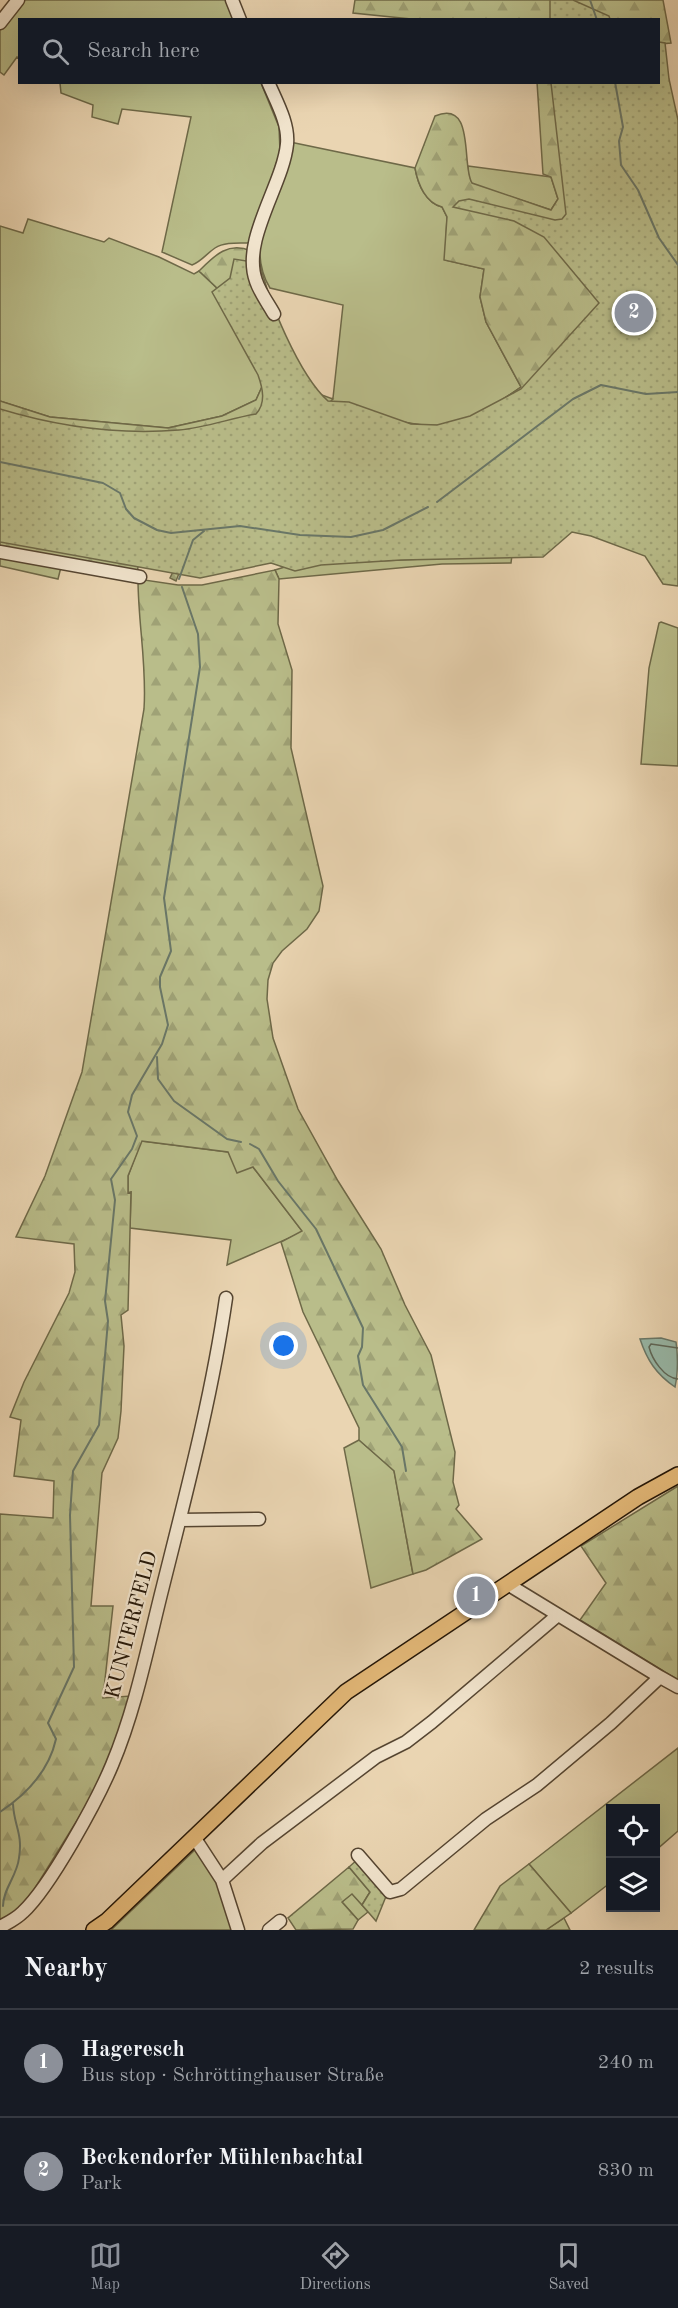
<!DOCTYPE html>
<html lang="en">
<head>
<meta charset="utf-8">
<style>
	body { margin:0; font-family:"Old Standard TT",serif; background:#20242c; color:#f1f3f6 }
	.controls { position:absolute; right:18px; bottom:18px; display:grid; overflow:hidden; border-radius:0px; box-shadow:0 6px 24px #0002 }
	.controls button { width:54px; height:54px; display:grid; place-items:center; padding:0; border:0; border-bottom:2px solid #363941; background:#171b24; color:#f1f3f6; font:30px sans-serif }
	.you { position:absolute; left:284px; top:1346px; width:21px; height:21px; margin:-15px; border:4px solid #fff; border-radius:50%; background:#1a73e8; box-shadow:0 0 0 9px #1a73e833 }
	.badge { display:grid; place-items:center; width:39px; height:39px; border-radius:50%; background:#8c9099; color:#fff; font-size:20px; font-weight:700 }
	.pin { position:absolute; translate:-50% -50%; border:3px solid #fff; box-shadow:0 2px 6px #0006 }
	.list { margin:0; padding:0; list-style:none }
	h2 { display:flex; justify-content:space-between; align-items:center; height:78px; margin:0; padding:0 24px; font-size:26px }
	h2 small { font-size:20px; font-weight:400; color:#9ea1a6 }
	.list li { display:grid; grid-template-columns:39px 1fr auto; gap:18px; align-items:center; box-sizing:border-box; height:108px; padding:0 24px; border-top:2px solid #363941 }
	.list b { display:block; font-size:22px; white-space:nowrap }
	.list p { margin:0; font-size:20px; white-space:nowrap; color:#9ea1a6 }
	.list em { font-size:20px; font-style:normal; color:#9ea1a6 }
	.icon { flex:none; width:33px; height:33px; fill:none; stroke:currentColor; stroke-width:2; stroke-linecap:round; stroke-linejoin:round }
	.map { position:relative; flex:none; width:678px; height:1930px; overflow:hidden }
	.search { position:absolute; background:#171b24; box-shadow:0 6px 24px #0002; left:18px; right:18px; top:18px; height:66px; display:flex; align-items:center; gap:15px; box-sizing:border-box; padding:0 21px; border-radius:0px; color:#9ea1a6; font-size:22px }
	.sheet { height:294px; background:#171b24 }
	nav { display:flex; justify-content:space-around; align-items:center; box-sizing:border-box; height:84px; border-top:2px solid #363941; background:#171b24; font-size:16px; color:#9ea1a6 }
	nav a { display:grid; justify-items:center; gap:3px }
	nav .on { color:#8c9099 }
	.map>svg:first-child { display:block }
	.grass { fill:#b9bd8a; stroke:#6e6948; stroke-width:1.5 }
	.forest { fill:url(#forest-firs); stroke:#6e6948; stroke-width:1.5 }
	.park { fill:url(#park-dots); stroke:#6e6948; stroke-width:1.5 }
	.water { fill:#98b9a9; stroke:#697768; stroke-width:1.5 }
	.lines { fill:none; stroke-linecap:round; stroke-linejoin:round }
	.shore { stroke:#5e6758; stroke-width:1.5 }
	.stream { stroke:#697768; stroke-width:2 }
	.minor-casing { stroke:#554531; stroke-width:15 }
	.major-casing { stroke:#231506; stroke-width:18 }
	.minor { stroke:#f1e4cd; stroke-width:12 }
	.major { stroke:#e5ba79; stroke-width:15 }
	.labels { text-anchor:middle; dominant-baseline:central; stroke-width:4.5; stroke-linejoin:round; paint-order:stroke }
	.street-label { font-size:21px; fill:#231506; stroke:#f1e4cd }
</style>
</head>
<body>
<div class="map">
<svg width="678" height="1930" viewBox="0 0 678 1930">
	<defs>
		<pattern id="forest-firs" width="22" height="20" patternUnits="userSpaceOnUse" patternTransform="scale(1.5)"><rect width="22" height="20" fill="#b9bd8a"/><path d="M5 1l3.5 6h-7zM16 11l3.5 6h-7z" fill="#9fa276"/></pattern>
		<pattern id="park-dots" width="8" height="8" patternUnits="userSpaceOnUse" patternTransform="scale(1.5)"><rect width="8" height="8" fill="#b9bd8a"/><path d="M2 2h.1M6 6h.1" fill="none" stroke="#9fa276" stroke-width="1.8" stroke-linecap="round"/></pattern>
	</defs>
	<rect width="100%" height="100%" fill="#ead5b2"/>
	<filter id="stains"><feTurbulence type="fractalNoise" baseFrequency=".00333" numOctaves="4"/><feColorMatrix values="0 0 0 0 .2 0 0 0 0 .09 0 0 0 0 .02 0 0 0 .5 -.17"/></filter>
	<radialGradient id="worn" r=".72"><stop offset=".6" stop-color="#630" stop-opacity="0"/><stop offset="1" stop-color="#630" stop-opacity=".3"/></radialGradient>
	<path class="grass" d="M 21,0 L 226,0 L 234,19 L 20,20 L 19,58 L 17,57 L 4,75 L 0,72 L 0,27 Z
		M 60,83 L 261,83 L 279,127 L 280,152 L 252,238 L 248,243 C 237,243 224,242 215,248 C 206,254 202,261 192,265 L 162,252 L 191,117 L 122,109 L 118,124 L 92,117 L 93,105 L 61,93 Z
		M 290,142 L 415,168 C 418,185 426,203 442,207 L 447,217 L 445,260 L 484,269 L 480,297 L 486,322 L 521,387 C 498,403 471,422 442,425 C 408,429 362,410 328,401 L 333,398 L 343,305 L 270,288 C 243,245 276,185 290,142 Z
		M 468,166 L 551,177 L 558,199 L 551,210 L 472,184 L 468,177 Z
		M 28,219 L 104,242 L 109,238 L 159,257 L 194,274 L 199,271 L 219,290 L 265,380 L 256,400 L 222,416 L 168,428 L 50,417 L 0,401 L 0,226 L 23,233 Z
		M 0,555 L 61,567 L 58,579 L 0,566 Z
		M 512,555 L 511,563 L 442,564 L 279,579 L 275,570 L 291,565 Z
		M 661,622 L 678,628 L 678,766 L 641,764 L 649,668 L 659,623 Z
		M 141,1141 L 228,1152 L 253,1167 L 303,1232 L 227,1265 L 231,1240 L 130,1228 L 131,1192 L 128,1193 L 128,1176 Z
		M 359,1440 L 394,1470 L 413,1574 L 371,1588 L 344,1448 Z
		M 678,1748 L 678,1831 L 656,1850 L 656,1808 L 610,1808 L 610,1883 L 571,1913 L 529,1864 Z
		M 198,1847 L 219,1882 L 233,1930 L 111,1930 Z
		M 352,1893 L 368,1912 L 358,1920 L 342,1902 Z
		M 564,1918 L 570,1930 L 546,1930 Z"/>
	<path class="forest" d="M 355,0 L 663,0 L 671,43 L 660,44 L 658,82 L 658,20 L 421,20 L 353,13 Z
		M 537,82 L 573,83 L 678,376 L 189,548 L 176,581 L 170,578 L 181,555 L 139,560 L 137,574 L 0,549 L 0,401 L 50,417 L 168,428 L 222,416 L 256,400 L 265,380 L 219,290 L 199,271 C 214,256 228,241 251,251 L 297,386 L 333,399 L 330,402 C 363,410 409,429 443,425 C 472,421 498,403 521,387 L 486,322 L 480,297 L 484,269 L 444,260 L 447,217 L 442,207 C 426,203 418,185 415,168 L 435,116 C 476,99 461,166 472,183 L 551,210 L 558,199 L 551,177 L 543,174 Z
		M 275,570 L 279,579 L 278,624 L 292,670 L 291,748 L 323,886 L 319,911 L 307,929 L 282,951 L 273,963 L 268,980 L 267,999 L 273,1038 L 298,1109 L 338,1181 L 381,1249 L 405,1305 L 431,1355 L 455,1452 L 453,1482 L 459,1505 L 456,1509 L 482,1539 L 426,1570 L 413,1574 L 394,1471 L 359,1440 L 359,1428 L 303,1312 L 281,1242 L 302,1231 L 253,1167 L 237,1173 L 228,1152 L 142,1141 L 128,1176 L 128,1193 L 131,1192 L 128,1310 L 121,1315 L 124,1346 L 121,1411 L 118,1438 L 102,1473 L 91,1606 L 113,1606 L 103,1698 L 131,1696 L 109,1762 L 96,1790 L 22,1909 L 0,1923 L 0,1514 L 53,1518 L 54,1481 L 14,1476 L 21,1420 L 10,1417 L 24,1382 L 69,1293 L 75,1272 L 74,1244 L 16,1237 L 45,1176 L 82,1072 L 144,709 C 147,665 138,623 138,579 L 178,585 L 202,585 Z
		M 678,1486 L 678,1680 L 580,1620 L 606,1583 L 581,1546 Z
		M 529,1864 L 571,1913 L 546,1930 L 474,1930 L 500,1886 Z
		M 349,1867 L 370,1892 L 362,1905 L 352,1894 L 342,1902 L 358,1920 L 353,1929 L 296,1930 L 288,1918 Z"/>
	<path class="park" d="M 550,0 L 573,0 L 609,16 L 610,19 L 550,19 Z
		M 659,42 L 665,43 L 669,79 L 678,120 L 678,586 L 663,584 L 645,556 L 591,536 L 572,532 L 543,557 L 401,560 L 321,565 L 295,571 L 271,563 L 200,578 L 0,542 L 0,409 C 59,427 117,435 179,430 C 205,428 231,418 256,414 C 266,403 263,389 258,375 L 212,292 L 230,278 L 234,259 L 260,263 C 268,300 299,375 328,401 L 349,402 L 411,424 L 437,425 L 470,416 L 521,389 L 599,303 L 544,237 L 514,221 L 453,207 L 459,201 L 469,199 L 555,220 L 562,219 L 566,214 L 551,83 L 658,82 Z
		M 358,1859 L 387,1894 L 376,1921 L 362,1905 L 370,1892 L 349,1867 Z"/>
	<path class="water" d="M 661,1338 L 676,1342 C 678,1355 678,1374 675,1387 C 656,1374 647,1360 640,1339 Z"/>
	<g class="lines">
		<path class="shore" d="M 678,1348 L 651,1344 L 649,1347 C 652,1359 664,1378 678,1379"/>
		<path class="stream" d="M 590,0 L 597,20
			M 615,82 L 623,127 L 619,141 L 621,165 L 638,190 L 659,238 L 678,265
			M 0,462 L 103,483 L 120,493 L 126,509 L 134,518 L 157,530 L 171,533 L 240,526 L 300,535 L 351,537 L 383,530 L 428,507
			M 437,502 L 573,399 L 601,385 L 646,394 L 678,392
			M 179,579 L 193,540 L 204,531
			M 157,1057 L 158,1079 L 174,1101 L 227,1139 L 241,1142
			M 250,1144 L 259,1149 L 278,1181 L 316,1229 L 363,1328 L 362,1347 L 358,1356 L 363,1385 L 402,1447 L 406,1471
			M 0,1812 C 27,1794 49,1771 56,1739 L 48,1723 L 74,1667 L 70,1515 L 73,1471 L 99,1425 L 108,1321 L 105,1301 L 115,1200 L 111,1179 L 132,1149 L 137,1136 L 128,1112 L 132,1095 L 162,1044 L 168,1025 L 160,987 L 160,977 L 171,951 L 164,898 L 200,667 L 198,634 L 182,587
			M 3,1906 C 3,1889 17,1876 19,1858 C 23,1833 14,1826 13,1804"/>
		<g class="minor-casing">
			<path id="minor" d="M 232,0 L 240,20
				M 0,23 L 18,0
				M 268,82 C 276,101 289,123 287,144 C 283,185 241,240 256,281 C 260,293 268,303 274,314
				M 0,552 L 140,577
				M 180,1520 L 259,1519
				M 509,1583 L 514,1588 L 660,1677
				M 194,1837 L 222,1880 L 238,1930
				M 358,1855 L 390,1892 L 401,1889 L 486,1819 L 537,1785 L 611,1723 L 660,1677 L 678,1687
				M 222,1880 L 262,1843 L 376,1757 L 406,1742 L 432,1722 L 558,1615
				M 0,1927 C 8,1923 16,1919 23,1912 C 50,1887 97,1801 112,1765 C 136,1708 148,1645 163,1586 C 187,1490 212,1395 226,1298
				M 269,1930 L 280,1921"/>
		</g>
		<g class="major-casing">
			<path id="major" d="M 94,1930 L 107,1921 L 346,1692 L 638,1497 L 678,1475"/>
		</g>
		<use href="#minor" class="minor"/>
		<use href="#major" class="major"/>
	</g>
	<g class="labels">
		<g class="street-label">
			<text transform="translate(132 1625) rotate(-75)">KUNTERFELD</text>
		</g>
	</g>
	<rect width="100%" height="100%" filter="url(#stains)"/>
	<rect width="100%" height="100%" fill="url(#worn)"/>
</svg>
<div class="controls">
<button><svg class="icon" aria-label="locate" viewBox="0 0 24 24"><circle cx="12" cy="12" r="6"/><path d="M12 2v4M12 18v4M2 12h4M18 12h4"/></svg></button>
<button><svg class="icon" aria-label="layers" viewBox="0 0 24 24"><path d="M12 4l9 5-9 5-9-5zM3 14l9 5 9-5"/></svg></button>
</div>
<div class="you"></div>
<div class="pin badge" style="left:476px;top:1596px">1</div>
<div class="pin badge" style="left:634px;top:313px">2</div>
<div class="search"><svg class="icon" aria-label="search" viewBox="0 0 24 24"><circle cx="10" cy="10" r="6"/><path d="M15 15l6 6"/></svg>Search here</div>
</div>
<section class="sheet">
<h2>Nearby<small>2 results</small></h2>
<ul class="list">
<li><span class="badge">1</span><div><b>Hageresch</b><p>Bus stop · Schröttinghauser Straße</p></div><em>240 m</em></li>
<li><span class="badge">2</span><div><b>Beckendorfer Mühlenbachtal</b><p>Park</p></div><em>830 m</em></li>
</ul>
</section>
<nav>
<a class="on"><svg class="icon" aria-label="map" viewBox="0 0 24 24"><path d="M3 6l6-2 6 2 6-2v14l-6 2-6-2-6 2zM9 4v14M15 6v14"/></svg>Map</a>
<a><svg class="icon" aria-label="directions" viewBox="0 0 24 24"><path d="M12 3l9 9-9 9-9-9zM9 14v-3h6M13 9l2 2-2 2"/></svg>Directions</a>
<a><svg class="icon" aria-label="saved" viewBox="0 0 24 24"><path d="M7 4h10v16l-5-4-5 4z"/></svg>Saved</a>
</nav>
</body>
</html>
